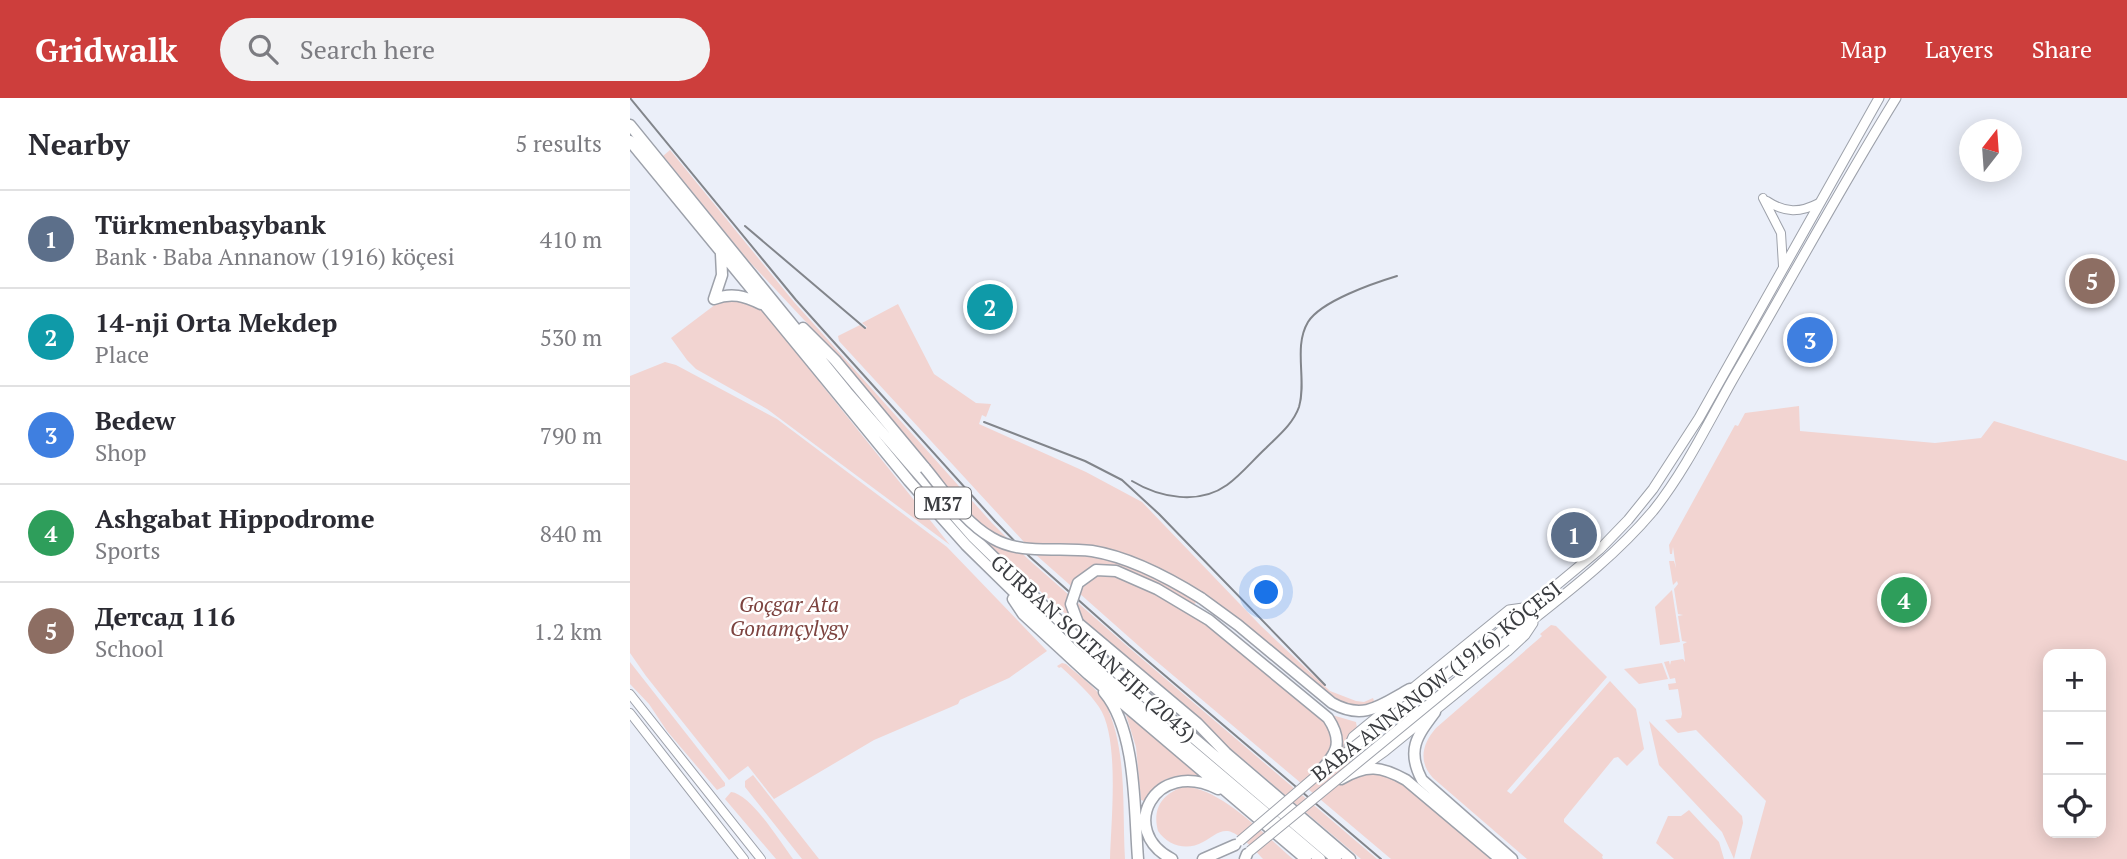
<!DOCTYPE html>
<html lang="en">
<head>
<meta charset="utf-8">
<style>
	body { margin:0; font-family:"PT Serif",serif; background:#f2f2f3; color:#2b2b33 }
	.controls { position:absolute; right:21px; bottom:21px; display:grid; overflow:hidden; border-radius:14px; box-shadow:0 4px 18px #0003 }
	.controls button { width:63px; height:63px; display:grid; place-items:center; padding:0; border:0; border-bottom:2px solid #e1e1e2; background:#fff; color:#2b2b33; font:35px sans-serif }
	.compass { position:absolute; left:1329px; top:21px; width:63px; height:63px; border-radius:50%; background:#fff; box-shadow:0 4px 18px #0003; rotate:17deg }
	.you { position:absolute; left:637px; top:495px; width:24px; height:24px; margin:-18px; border:5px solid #fff; border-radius:50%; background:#1a73e8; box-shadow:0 0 0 10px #1a73e833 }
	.badge { display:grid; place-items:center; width:46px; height:46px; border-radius:50%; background:#cd3e3c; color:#fff; font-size:23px; font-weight:700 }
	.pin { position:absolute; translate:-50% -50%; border:4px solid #fff; box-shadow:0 2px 7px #0006 }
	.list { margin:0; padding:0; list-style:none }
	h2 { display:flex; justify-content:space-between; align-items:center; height:91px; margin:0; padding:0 28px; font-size:30px }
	h2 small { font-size:23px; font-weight:400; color:#7c7c81 }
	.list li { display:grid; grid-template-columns:46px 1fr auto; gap:21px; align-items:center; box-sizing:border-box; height:98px; padding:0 28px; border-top:2px solid #e1e1e2 }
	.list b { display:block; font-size:26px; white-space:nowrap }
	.list p { margin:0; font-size:23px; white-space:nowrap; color:#7c7c81 }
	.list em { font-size:23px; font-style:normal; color:#7c7c81 }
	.icon { flex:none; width:38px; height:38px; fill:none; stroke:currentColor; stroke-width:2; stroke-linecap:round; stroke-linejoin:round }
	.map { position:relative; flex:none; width:1497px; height:761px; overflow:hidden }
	header { display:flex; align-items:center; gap:42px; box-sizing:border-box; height:98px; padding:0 35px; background:#cd3e3c; color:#fff }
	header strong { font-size:33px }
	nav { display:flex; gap:38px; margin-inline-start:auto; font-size:24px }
	.search { width:490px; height:63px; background:#f2f2f3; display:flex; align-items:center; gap:18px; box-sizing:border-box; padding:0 24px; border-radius:38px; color:#7c7c81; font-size:26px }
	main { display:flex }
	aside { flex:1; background:#fff }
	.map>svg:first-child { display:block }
	.green { fill:#f2d4d1; fill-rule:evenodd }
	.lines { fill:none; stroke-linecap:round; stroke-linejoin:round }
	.secondary-casing { stroke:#9da1aa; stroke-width:10 }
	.primary-casing { stroke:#9da1aa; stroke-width:11 }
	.highway-casing { stroke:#9da1aa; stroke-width:13 }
	.secondary { stroke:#fff; stroke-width:8 }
	.primary { stroke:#fff; stroke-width:9 }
	.highway { stroke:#fff; stroke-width:10 }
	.rail { stroke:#82858b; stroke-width:2 }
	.primary-bridge-casing { stroke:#9da1aa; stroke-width:11; stroke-linecap:butt }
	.highway-bridge-casing { stroke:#9da1aa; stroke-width:13; stroke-linecap:butt }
	.primary-bridge { stroke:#fff; stroke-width:9 }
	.highway-bridge { stroke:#fff; stroke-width:10 }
	.labels { text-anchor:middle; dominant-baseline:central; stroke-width:5; stroke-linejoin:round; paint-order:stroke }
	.shield { fill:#fff; stroke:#76777a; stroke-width:2 }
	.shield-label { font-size:19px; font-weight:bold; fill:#3b3d41 }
	.park-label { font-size:21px; font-style:italic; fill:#7d433f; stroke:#fff }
	.street-label { font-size:21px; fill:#3b3d41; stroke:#fff }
</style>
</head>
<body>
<header>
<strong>Gridwalk</strong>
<div class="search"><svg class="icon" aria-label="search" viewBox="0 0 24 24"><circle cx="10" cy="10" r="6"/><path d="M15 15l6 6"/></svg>Search here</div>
<nav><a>Map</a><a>Layers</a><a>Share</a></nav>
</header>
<main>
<aside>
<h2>Nearby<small>5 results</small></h2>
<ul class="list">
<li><span class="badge" style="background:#5c6f8a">1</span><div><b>Türkmenbaşybank</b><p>Bank · Baba Annanow (1916) köçesi</p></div><em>410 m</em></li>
<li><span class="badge" style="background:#0f9aa8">2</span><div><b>14-nji Orta Mekdep</b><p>Place</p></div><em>530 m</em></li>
<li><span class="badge" style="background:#3f7fe0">3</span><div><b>Bedew</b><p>Shop</p></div><em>790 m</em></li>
<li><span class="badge" style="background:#2e9e5b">4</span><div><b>Ashgabat Hippodrome</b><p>Sports</p></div><em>840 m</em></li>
<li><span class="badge" style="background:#8d6e63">5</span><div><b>Детсад 116</b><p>School</p></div><em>1.2 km</em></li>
</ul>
</aside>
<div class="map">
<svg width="1497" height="761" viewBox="0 0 1497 761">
	<rect width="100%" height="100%" fill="#ebeff9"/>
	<path class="green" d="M 40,52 L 164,204 L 362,425 L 398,461 L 497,548 L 747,761 L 731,761 L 596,647 L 579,630 L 502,575 L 363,451 L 333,419 L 205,255 L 117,161 L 34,59 L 33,58 Z
		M 111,201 L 131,211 L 320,447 L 137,311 L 66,271 L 57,262 L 41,240 L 90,203 Z
		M 268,206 L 304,276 L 346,305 L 361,306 L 356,319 L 352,317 L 349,326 L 456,374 L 512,404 L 631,528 L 700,593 L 726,603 L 734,604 L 743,600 L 746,608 L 737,610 L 709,606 L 571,496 L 561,512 L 702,617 L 726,624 L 727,630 L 720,637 L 717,659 L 721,665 L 764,679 L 861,761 L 761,761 L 519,557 L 405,456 L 209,243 L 208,238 L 230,227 L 235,231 L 237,229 L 232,225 Z
		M 35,264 L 46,267 L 147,321 L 317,449 L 417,553 L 379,580 L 330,602 L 328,606 L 244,642 L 144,701 L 118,668 L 99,682 L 16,578 L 0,555 L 0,278 Z
		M 1169,308 L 1170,333 L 1305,345 L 1351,340 L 1364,323 L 1497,363 L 1497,761 L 1120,761 L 1136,703 L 1066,632 L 1048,635 L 1035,622 L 1051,620 L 1052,616 L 1048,591 L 1039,592 L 1038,586 L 1046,585 L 1045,580 L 1040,581 L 1034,564 L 1039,563 L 1040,567 L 1041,563 L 1053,561 L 1055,564 L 1053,546 L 1057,544 L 1052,543 L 1048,518 L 1053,517 L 1048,516 L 1044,491 L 1048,486 L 1047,483 L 1043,487 L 1039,463 L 1044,463 L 1046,470 L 1043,449 L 1042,456 L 1040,456 L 1039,447 L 1105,327 L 1108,328 L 1115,315 ZM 1418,556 L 1471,556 L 1471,735 L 1418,735 Z
		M 1042,492 L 1050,544 L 1030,547 L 1025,509 Z
		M 921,527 L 926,528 L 977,579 L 877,693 L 881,696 L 980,583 L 1006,611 L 1014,651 L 997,668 L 988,659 L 984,660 L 934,721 L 934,724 L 973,757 L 972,759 L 973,761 L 897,761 L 803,680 C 788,664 792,646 806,630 L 912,538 L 910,536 Z
		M 0,564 L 95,685 L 95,688 L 87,692 L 37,633 L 19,606 L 0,586 Z
		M 432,565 L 436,566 C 448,577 466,589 474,603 C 498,649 492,709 495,761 L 480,761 C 481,724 490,639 469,609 C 459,594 444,581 431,569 L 429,570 L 427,568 Z
		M 1032,565 L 1038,581 L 1009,586 L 994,571 Z
		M 496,617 L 499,618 L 569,678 C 545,675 527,680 514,703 L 511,702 L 506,649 Z
		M 1019,623 L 1112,718 L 1113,725 L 1104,761 L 1092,734 L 1029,667 Z
		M 123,677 L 189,761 L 172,761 L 115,689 L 115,683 Z
		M 553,689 C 588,687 637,739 663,761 L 633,761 C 625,752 609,735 598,733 C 588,732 581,740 573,744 C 557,753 538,748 528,733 C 522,711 532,696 553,689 Z
		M 101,694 C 121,696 151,745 163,761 L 146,761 L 95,701 Z
		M 1059,712 L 1089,744 L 1094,761 L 1044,761 L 1026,745 L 1038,718 L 1051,718 Z"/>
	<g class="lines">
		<g class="secondary-casing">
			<path id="secondary" d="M 1133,100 L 1151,135 L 1153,168
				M 1137,103 C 1155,115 1170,115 1189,105
				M 0,596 L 131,761
				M 0,615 L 114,761"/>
		</g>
		<g class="primary-casing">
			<path id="primary" d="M 899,509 L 879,512 L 735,629 L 723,639 L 719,648 L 723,656 L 733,664 L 741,663 L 755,653 L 878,553 L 895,537 L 903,525
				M 869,535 L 970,451 L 998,422 L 1023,391 L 1069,320 L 1249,0
				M 876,543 C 927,502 981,463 1023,413 C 1055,373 1078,325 1103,281 C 1158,187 1209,92 1266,0"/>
		</g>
		<g class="highway-casing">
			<path id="highway" d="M 0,27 L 217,294 L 343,439 L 452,545 L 706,761
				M 0,43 L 279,383 L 336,447 L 442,551 L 690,761
				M 84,201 C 102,194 114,198 131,206
				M 84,201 L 92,177 L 91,156
				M 173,230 L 205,262 L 295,370
				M 571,500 L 608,527 L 702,605 C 734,623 751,607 780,591
				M 383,501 L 393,516 L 458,576 L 676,761
				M 448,525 L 567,625 L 596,655 L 720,761
				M 474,594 C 507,633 504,712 508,761
				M 805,614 C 787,638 776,652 792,682 L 882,761
				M 711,681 C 737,666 751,668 776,682 L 870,761
				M 542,761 C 487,733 524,659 588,691
				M 573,761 L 605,747
				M 615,761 L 617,756"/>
		</g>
		<use href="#secondary" class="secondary"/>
		<use href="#primary" class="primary"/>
		<use href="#highway" class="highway"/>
		<path class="rail" d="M 0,0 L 166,202 L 365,423 L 400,459 L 499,547 L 751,761
			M 115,128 L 235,230
			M 354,324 L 455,363 L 492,382 L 529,416 L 695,587
			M 502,383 C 530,400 569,407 597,387 C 611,377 623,362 636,350 C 648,338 663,326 669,309 C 677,282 663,249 678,224 C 691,203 744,185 767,178"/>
		<g class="primary-bridge-casing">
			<path id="primary-bridge" d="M 610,743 L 685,679 L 869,535
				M 620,753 L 876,543"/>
		</g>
		<g class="highway-bridge-casing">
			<path id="highway-bridge" d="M 295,370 C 315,394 334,424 362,440 C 393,458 427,448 462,453 C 499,459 539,480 571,500
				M 448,525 L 441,506 L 448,485 L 466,472 L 486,473 L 527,491 L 579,522 L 698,620 C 716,647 704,658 685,679"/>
		</g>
		<use href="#primary-bridge" class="primary-bridge"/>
		<use href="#highway-bridge" class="highway-bridge"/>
	</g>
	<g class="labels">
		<rect class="shield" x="285" y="389.5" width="56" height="31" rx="5"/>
		<g class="shield-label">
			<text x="313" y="405">M37</text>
		</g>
		<g class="park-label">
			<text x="159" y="506">Goçgar Ata<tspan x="159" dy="24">Gonamçylygy</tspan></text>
		</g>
		<g class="street-label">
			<text transform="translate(464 550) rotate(42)">GURBAN SOLTAN EJE (2043)</text>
			<text transform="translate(806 583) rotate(-38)">BABA ANNANOW (1916) KÖÇESI</text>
		</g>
	</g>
</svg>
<div class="controls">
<button>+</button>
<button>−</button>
<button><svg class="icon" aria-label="locate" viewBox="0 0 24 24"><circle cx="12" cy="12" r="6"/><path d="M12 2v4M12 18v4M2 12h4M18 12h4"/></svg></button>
</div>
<svg class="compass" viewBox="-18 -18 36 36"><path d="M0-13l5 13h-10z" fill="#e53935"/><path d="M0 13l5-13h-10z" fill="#7c7c81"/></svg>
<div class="you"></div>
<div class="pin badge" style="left:944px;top:437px;background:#5c6f8a">1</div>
<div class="pin badge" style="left:360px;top:209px;background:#0f9aa8">2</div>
<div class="pin badge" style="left:1180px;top:242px;background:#3f7fe0">3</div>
<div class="pin badge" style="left:1274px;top:502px;background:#2e9e5b">4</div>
<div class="pin badge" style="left:1462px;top:183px;background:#8d6e63">5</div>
</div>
</main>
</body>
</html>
